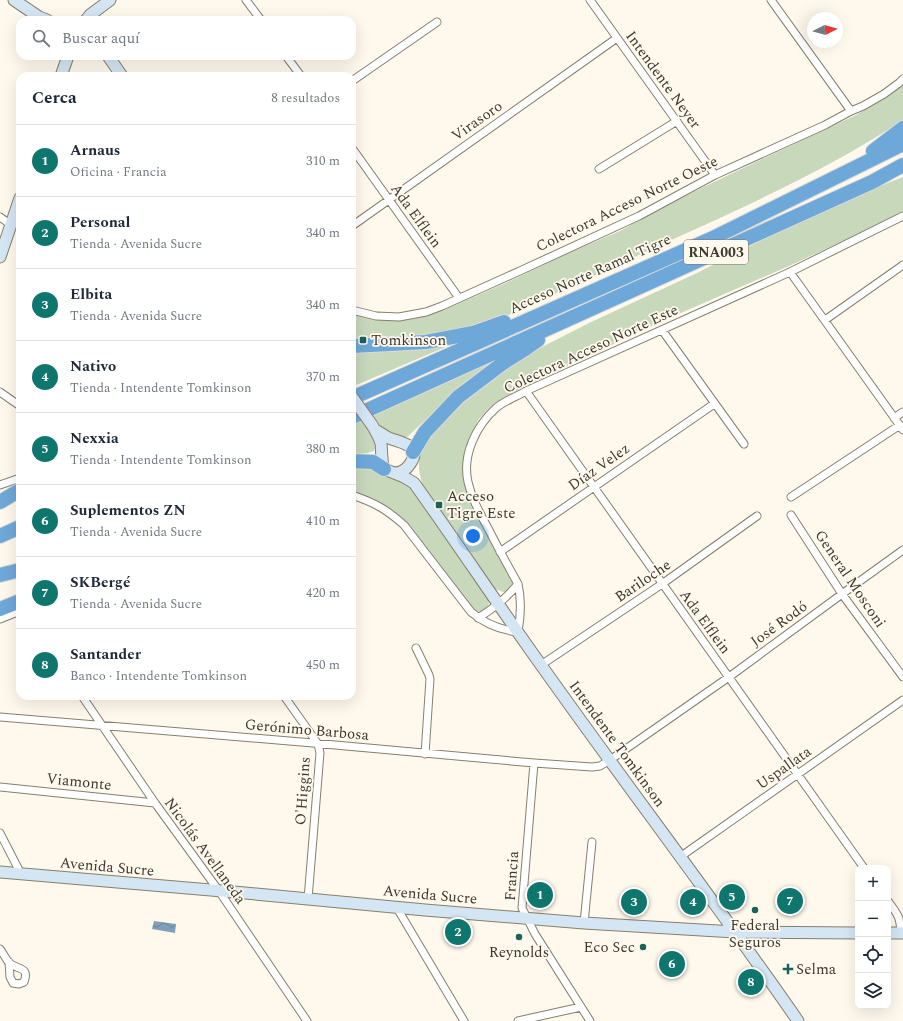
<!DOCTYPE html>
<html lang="es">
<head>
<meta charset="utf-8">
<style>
	body { margin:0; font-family:Spectral,serif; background:#f2f2f3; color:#1f2937 }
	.controls { position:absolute; right:12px; bottom:12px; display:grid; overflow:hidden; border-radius:8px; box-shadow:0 4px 16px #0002 }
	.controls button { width:36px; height:36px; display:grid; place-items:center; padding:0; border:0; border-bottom:1px solid #e0e1e3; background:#fff; color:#1f2937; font:20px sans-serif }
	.compass { position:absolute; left:807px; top:12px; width:36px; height:36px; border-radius:50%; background:#fff; box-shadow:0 4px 16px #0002; rotate:85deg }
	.you { position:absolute; left:473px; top:536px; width:14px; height:14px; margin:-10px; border:3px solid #fff; border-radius:50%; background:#1a73e8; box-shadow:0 0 0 6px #1a73e833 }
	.badge { display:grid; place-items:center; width:26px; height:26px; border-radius:50%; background:#0f766e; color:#fff; font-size:13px; font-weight:700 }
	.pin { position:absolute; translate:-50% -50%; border:2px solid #fff; box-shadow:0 1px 4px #0006 }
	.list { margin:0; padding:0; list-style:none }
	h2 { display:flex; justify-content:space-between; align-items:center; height:52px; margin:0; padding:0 16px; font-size:17px }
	h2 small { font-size:13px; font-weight:400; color:#747a83 }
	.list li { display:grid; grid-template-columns:26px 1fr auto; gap:12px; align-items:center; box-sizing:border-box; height:72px; padding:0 16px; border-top:1px solid #e0e1e3 }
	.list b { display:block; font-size:15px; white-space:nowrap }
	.list p { margin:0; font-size:13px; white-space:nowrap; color:#747a83 }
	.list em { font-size:13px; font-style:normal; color:#747a83 }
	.icon { flex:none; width:22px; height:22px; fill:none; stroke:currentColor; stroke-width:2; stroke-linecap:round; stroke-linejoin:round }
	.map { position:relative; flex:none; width:903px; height:1021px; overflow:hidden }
	.search { position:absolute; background:#fff; box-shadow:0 4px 16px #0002; left:16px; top:16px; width:340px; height:44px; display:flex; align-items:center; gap:10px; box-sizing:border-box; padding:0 14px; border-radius:12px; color:#747a83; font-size:15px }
	.panel { position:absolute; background:#fff; box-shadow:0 4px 16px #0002; left:16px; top:72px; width:340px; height:628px; border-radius:12px }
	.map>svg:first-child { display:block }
	.grass { fill:#c8d8bb }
	.water { fill:url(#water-waves) }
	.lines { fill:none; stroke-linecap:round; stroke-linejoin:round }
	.street-casing { stroke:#877f6c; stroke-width:9 }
	.secondary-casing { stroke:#877f6c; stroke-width:13 }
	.highway-casing { stroke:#dcdbda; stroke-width:16 }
	.street { stroke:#fff; stroke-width:7 }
	.secondary { stroke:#d4e5f4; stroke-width:11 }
	.highway { stroke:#6ea8d9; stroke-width:14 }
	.secondary-bridge-casing { stroke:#877f6c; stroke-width:13; stroke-linecap:butt }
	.secondary-bridge { stroke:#d4e5f4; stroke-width:11 }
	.poi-dot { fill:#19635a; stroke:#fff9ed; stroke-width:1.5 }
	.labels { text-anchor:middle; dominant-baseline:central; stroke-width:3.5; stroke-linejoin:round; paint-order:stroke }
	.shield { fill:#fff9ed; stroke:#777369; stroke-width:1 }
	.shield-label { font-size:14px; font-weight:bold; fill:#3d3931 }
	.street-label { font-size:15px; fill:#3d3931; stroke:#fff9ed }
	.poi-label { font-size:15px; fill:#3d3931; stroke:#fff9ed; text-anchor:start }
</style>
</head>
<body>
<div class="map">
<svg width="903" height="1021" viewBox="0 0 903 1021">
	<defs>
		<pattern id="water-waves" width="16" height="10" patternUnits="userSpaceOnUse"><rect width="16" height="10" fill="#829fba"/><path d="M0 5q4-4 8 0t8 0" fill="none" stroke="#6c8398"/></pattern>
	</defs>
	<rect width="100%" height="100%" fill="#fff9ed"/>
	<path class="grass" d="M 903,84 L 903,120 C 832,167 755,202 678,237 C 619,264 560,292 502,318 L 469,330 L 425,338 L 352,341 L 352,313 L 375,320 L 395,320 L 414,319 L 446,309 L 506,283 L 569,253 L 620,231 L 669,204 L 716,181 L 856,115 L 887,97 Z
		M 903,177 L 903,213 L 789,266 L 660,322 L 524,387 L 495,403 L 485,412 L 478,420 L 466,452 L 464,467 L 465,487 L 512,580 L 513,586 L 506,593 L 495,589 L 491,586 L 423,489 L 419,470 L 419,456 L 421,444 L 454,407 L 509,366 L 536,350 L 589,323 L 697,273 L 781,230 L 872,189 Z
		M 469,337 L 354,386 L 352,384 L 352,354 L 362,351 Z
		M 497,359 L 421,424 L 407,437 L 399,437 L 383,430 L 376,420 L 365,425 C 370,433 378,440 374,451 L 367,453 L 352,455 L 352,423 Z
		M 371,467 L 413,486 L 485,592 L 489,603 C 485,614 479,613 469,608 L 399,518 L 352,495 L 352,468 Z"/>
	<path class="water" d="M 154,921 L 176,924 L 175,933 L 152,929 Z"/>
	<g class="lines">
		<g class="street-casing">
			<path id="street" d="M 246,0 L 261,20
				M 590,0 L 715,175
				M 771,0 L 851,111
				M 286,56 L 301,76
				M 352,81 L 437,22
				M 352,148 L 459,298
				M 599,169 L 677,121
				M 0,217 L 11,225
				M 352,226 L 617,38
				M 790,272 L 903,430
				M 352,310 L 376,316 L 399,317 L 426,312 L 442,306 L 522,270 L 639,216 L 715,175 L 825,125 L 851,111 L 863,106 L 884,94 L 899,83 L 903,79
				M 825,320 L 903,265
				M 662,330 L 744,444
				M 526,391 L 864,868
				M 0,392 L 20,406
				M 894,418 L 903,412
				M 0,485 L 20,478
				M 352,495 C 375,503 386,509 404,525 L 471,612 C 484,623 501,630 518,632 C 521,615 522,601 518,584 C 508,566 498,548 489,530 C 481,515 472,500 468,482 C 462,455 476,426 496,408 C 504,401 516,397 526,391 L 790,272 L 903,216
				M 791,497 L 900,425
				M 791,515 L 842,594 L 903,677
				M 500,552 L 714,404
				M 478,618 C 494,608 506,599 518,584
				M 0,619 L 20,611
				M 416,648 L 429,675 L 430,679 L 425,754
				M 541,665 L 662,584 L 757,516
				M 82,696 L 155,803 L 219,891 L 307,1021
				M 284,696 L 318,744 L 320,753 L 308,899
				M 0,717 L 313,743 L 534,763 L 592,767 L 600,766 L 610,760 L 729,677 L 842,594 L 903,550
				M 534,763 L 522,908 L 535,934 L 590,1021
				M 0,787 L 155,803
				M 0,833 L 21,874
				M 680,857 L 903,700
				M 888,901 C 898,915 900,916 901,933
				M 397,908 L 464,1021
				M 584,923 L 592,842
				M 0,949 C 3,953 6,959 9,963 C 17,970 30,966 24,982 L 19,984 L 13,983 L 10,977 L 9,962
				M 518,1021 L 581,1007"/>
		</g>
		<g class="secondary-casing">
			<path id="secondary" d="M 14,0 L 39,17 L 47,20
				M 86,20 L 90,15 L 110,0
				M 108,56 L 122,76
				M 61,76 L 68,56
				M 0,257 L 20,198
				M 372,425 C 375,430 379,437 381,443 C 382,452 381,460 384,469 L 404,477 L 414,483 C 457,543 498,605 541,665 C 626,785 715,901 798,1021
				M 375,430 C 380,432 384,436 389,438 C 401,443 423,445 410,464 C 406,470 401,473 394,473
				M 0,872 L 234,892 L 425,910 L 584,923 L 735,932 L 858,933
				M 888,933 L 903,933"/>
		</g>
		<g class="highway-casing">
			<path id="highway" d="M 873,151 L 903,128
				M 352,346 L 426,342 L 473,333 L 504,322
				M 352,398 L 713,238 L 903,144
				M 352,417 L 872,182 L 903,165
				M 413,452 L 425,432 L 458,397 L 503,363 L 525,349 L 538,340
				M 352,461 L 373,462 L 384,469
				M 0,502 L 20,490
				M 0,536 L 20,527
				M 0,575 L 20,570
				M 0,609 L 20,601"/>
		</g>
		<use href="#street" class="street"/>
		<use href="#secondary" class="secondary"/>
		<use href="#highway" class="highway"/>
		<g class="secondary-bridge-casing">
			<path id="secondary-bridge" d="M 352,397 L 372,425"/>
		</g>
		<use href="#secondary-bridge" class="secondary-bridge"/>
	</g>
	<g class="poi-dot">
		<rect x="359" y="336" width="8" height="8" rx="2"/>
		<rect x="435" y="501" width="8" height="8" rx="2"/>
		<circle cx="755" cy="910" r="4"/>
		<circle cx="519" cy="937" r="4"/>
		<circle cx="643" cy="947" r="4"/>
		<path d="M786 963h4v4h4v4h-4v4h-4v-4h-4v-4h4z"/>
	</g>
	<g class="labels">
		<rect class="shield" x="684" y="240" width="64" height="24" rx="3"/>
		<g class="shield-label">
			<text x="716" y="252">RNA003</text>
		</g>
		<g class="street-label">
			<text transform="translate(663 80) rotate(54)">Intendente Neyer</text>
			<text transform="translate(477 121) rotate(-35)">Virasoro</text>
			<text transform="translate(627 204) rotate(-26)">Colectora Acceso Norte Oeste</text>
			<text transform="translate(416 216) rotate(54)">Ada Elflein</text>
			<text transform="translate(590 274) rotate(-24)">Acceso Norte Ramal Tigre</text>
			<text transform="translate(591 349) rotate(-25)">Colectora Acceso Norte Este</text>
			<text transform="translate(599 467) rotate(-35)">Díaz Velez</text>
			<text transform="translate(850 579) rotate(56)">General Mosconi</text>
			<text transform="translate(643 581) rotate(-34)">Bariloche</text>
			<text transform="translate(705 622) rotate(54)">Ada Elflein</text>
			<text transform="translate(779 624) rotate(-36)">José Rodó</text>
			<text transform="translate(307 730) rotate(5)">Gerónimo Barbosa</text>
			<text transform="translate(617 744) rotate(54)">Intendente Tomkinson</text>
			<text transform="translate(784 768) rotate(-35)">Uspallata</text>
			<text transform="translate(79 782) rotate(6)">Viamonte</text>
			<text transform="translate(303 791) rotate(-86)">O'Higgins</text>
			<text transform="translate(205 851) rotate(54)">Nicolás Avellaneda</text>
			<text transform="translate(107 867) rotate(5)">Avenida Sucre</text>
			<text transform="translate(512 876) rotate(-86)">Francia</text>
			<text transform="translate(430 895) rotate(5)">Avenida Sucre</text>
		</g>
		<g class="poi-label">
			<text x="371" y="340">Tomkinson</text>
			<text x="447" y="496">Acceso<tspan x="447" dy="17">Tigre Este</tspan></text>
			<text x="755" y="925" text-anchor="middle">Federal<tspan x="755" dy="17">Seguros</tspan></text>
			<text x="635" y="947" text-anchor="end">Eco Sec</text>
			<text x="519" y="952" text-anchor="middle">Reynolds</text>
			<text x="796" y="969">Selma</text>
		</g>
	</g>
</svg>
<div class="controls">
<button>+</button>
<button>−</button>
<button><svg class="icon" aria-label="locate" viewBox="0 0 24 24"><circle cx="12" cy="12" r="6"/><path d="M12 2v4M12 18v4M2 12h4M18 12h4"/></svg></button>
<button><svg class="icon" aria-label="layers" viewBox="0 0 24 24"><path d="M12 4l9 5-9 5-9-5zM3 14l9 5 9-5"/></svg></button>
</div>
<svg class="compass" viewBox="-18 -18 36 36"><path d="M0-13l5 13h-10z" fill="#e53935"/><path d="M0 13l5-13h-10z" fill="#747a83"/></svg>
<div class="you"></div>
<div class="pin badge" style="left:540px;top:895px">1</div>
<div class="pin badge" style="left:458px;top:932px">2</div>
<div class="pin badge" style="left:634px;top:902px">3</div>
<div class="pin badge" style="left:693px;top:902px">4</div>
<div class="pin badge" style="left:732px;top:897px">5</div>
<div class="pin badge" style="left:672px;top:964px">6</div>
<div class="pin badge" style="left:790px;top:901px">7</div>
<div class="pin badge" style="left:751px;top:982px">8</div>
<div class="search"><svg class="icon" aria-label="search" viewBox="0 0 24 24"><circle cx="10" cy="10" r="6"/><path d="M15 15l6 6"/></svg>Buscar aquí</div>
<section class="panel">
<h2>Cerca<small>8 resultados</small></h2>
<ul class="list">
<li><span class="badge">1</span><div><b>Arnaus</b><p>Oficina · Francia</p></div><em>310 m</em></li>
<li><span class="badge">2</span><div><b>Personal</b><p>Tienda · Avenida Sucre</p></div><em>340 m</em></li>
<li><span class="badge">3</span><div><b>Elbita</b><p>Tienda · Avenida Sucre</p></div><em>340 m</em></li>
<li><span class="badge">4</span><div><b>Nativo</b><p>Tienda · Intendente Tomkinson</p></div><em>370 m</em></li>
<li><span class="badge">5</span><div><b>Nexxia</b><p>Tienda · Intendente Tomkinson</p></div><em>380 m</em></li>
<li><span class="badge">6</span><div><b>Suplementos ZN</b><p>Tienda · Avenida Sucre</p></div><em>410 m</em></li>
<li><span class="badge">7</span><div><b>SKBergé</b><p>Tienda · Avenida Sucre</p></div><em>420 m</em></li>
<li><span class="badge">8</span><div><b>Santander</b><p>Banco · Intendente Tomkinson</p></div><em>450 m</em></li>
</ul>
</section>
</div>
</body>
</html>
